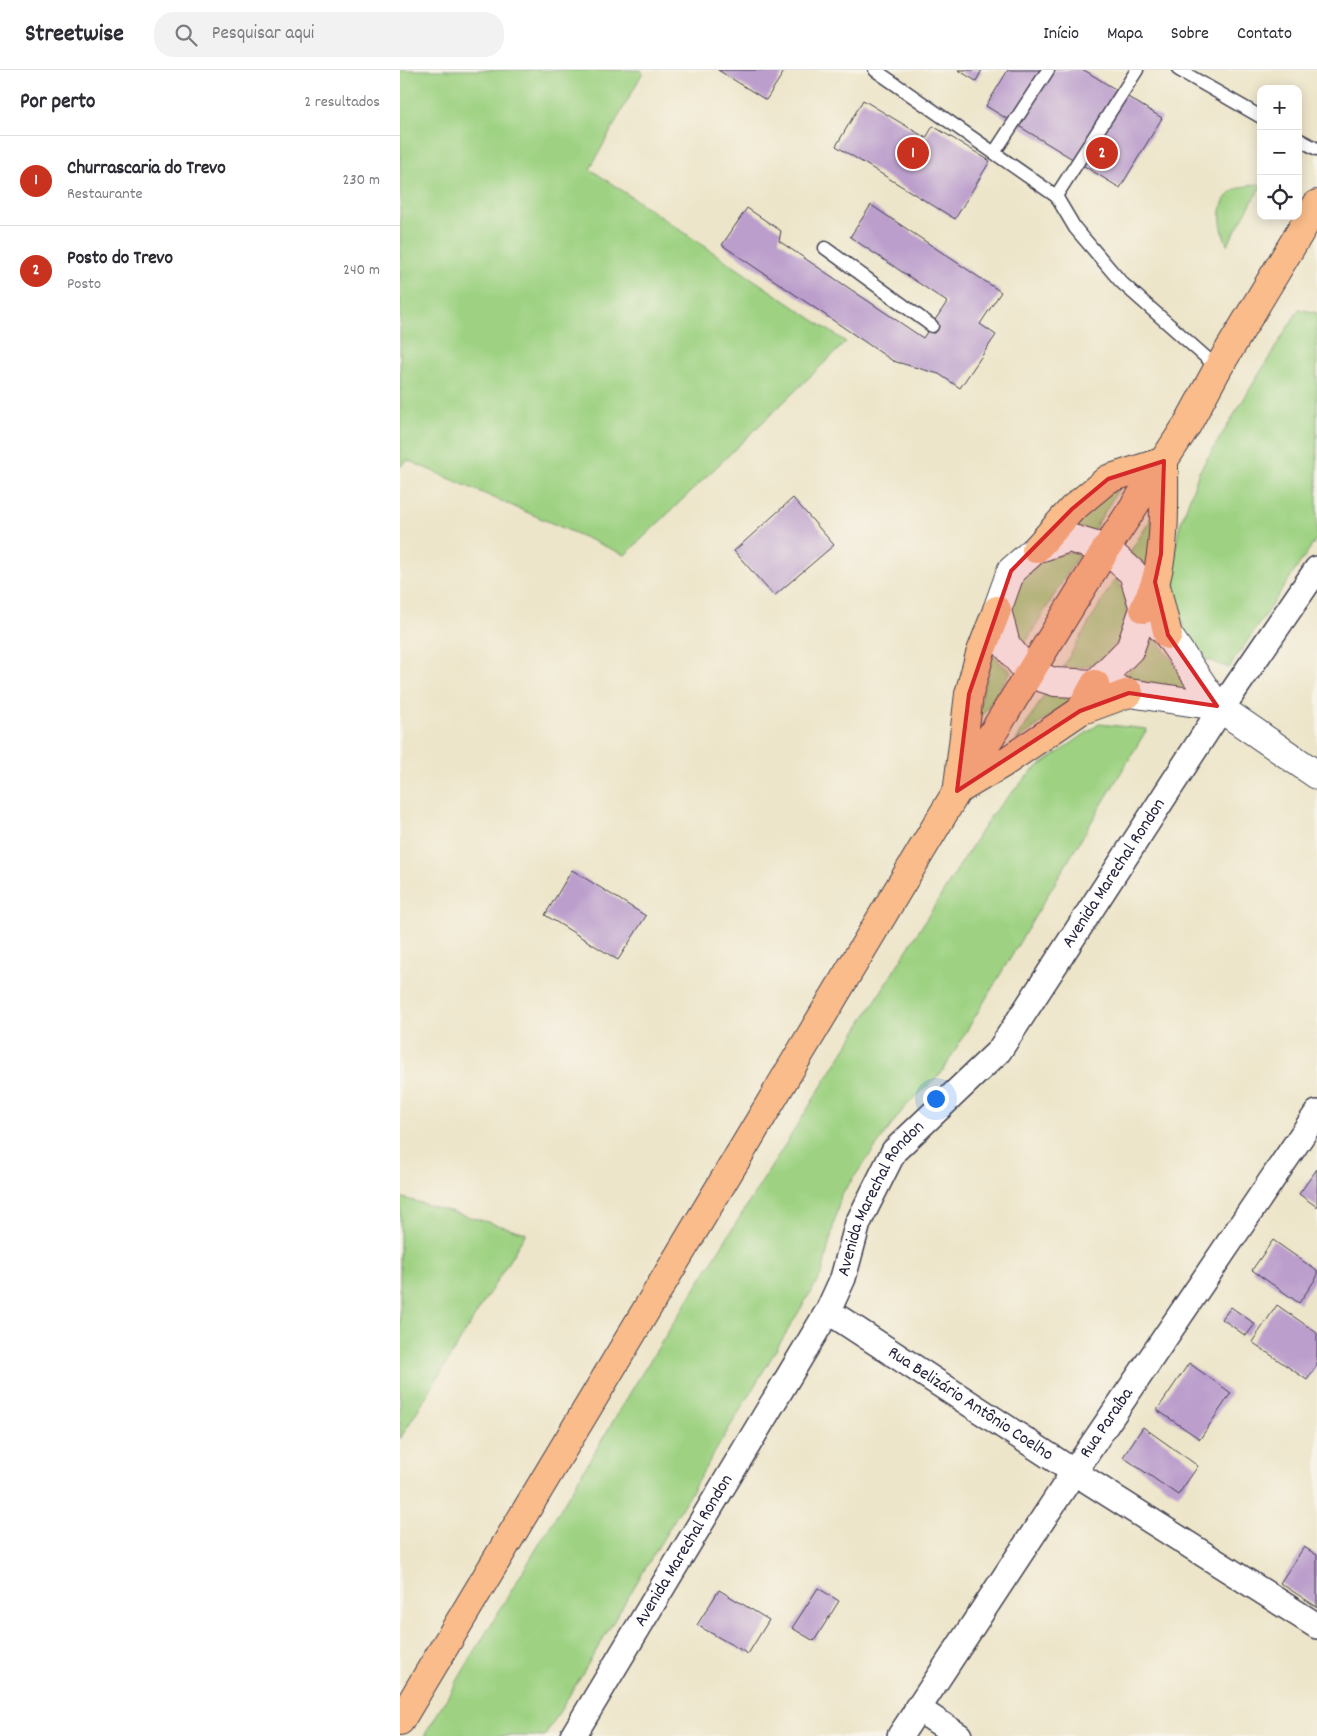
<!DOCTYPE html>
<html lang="pt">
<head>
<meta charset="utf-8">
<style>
	body { margin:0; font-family:Dekko,sans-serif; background:#f2f2f3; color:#2b2b33 }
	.controls { position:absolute; right:15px; top:15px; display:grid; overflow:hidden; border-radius:10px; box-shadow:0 2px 12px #0003 }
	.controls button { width:45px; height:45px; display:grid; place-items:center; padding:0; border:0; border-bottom:1px solid #e1e1e2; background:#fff; color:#2b2b33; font:25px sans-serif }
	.you { position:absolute; left:535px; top:1028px; width:18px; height:18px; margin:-12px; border:4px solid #fff; border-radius:50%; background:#1a73e8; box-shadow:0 0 0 8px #1a73e833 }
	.badge { display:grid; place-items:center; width:32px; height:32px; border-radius:50%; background:#c8321e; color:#fff; font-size:16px; font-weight:700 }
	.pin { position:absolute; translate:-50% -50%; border:2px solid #fff; box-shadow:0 1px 5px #0006 }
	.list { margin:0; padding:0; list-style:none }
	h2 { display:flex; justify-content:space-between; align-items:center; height:65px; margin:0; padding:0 20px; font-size:21px }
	h2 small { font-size:16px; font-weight:400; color:#7c7c81 }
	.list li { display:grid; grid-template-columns:32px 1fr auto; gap:15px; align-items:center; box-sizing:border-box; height:90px; padding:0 20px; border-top:1px solid #e1e1e2 }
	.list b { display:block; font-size:19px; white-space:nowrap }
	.list p { margin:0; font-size:16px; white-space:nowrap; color:#7c7c81 }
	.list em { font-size:16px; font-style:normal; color:#7c7c81 }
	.icon { flex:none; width:28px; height:28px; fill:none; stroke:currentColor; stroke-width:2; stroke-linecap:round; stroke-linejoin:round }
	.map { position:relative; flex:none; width:917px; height:1666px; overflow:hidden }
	header { display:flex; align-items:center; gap:30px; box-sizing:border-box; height:70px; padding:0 25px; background:#fff; border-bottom:1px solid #e1e1e2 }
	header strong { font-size:24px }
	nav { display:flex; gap:28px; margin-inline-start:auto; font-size:18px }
	.search { width:350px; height:45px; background:#f2f2f3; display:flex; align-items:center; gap:12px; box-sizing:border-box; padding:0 18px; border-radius:20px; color:#7c7c81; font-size:19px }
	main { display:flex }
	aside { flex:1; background:#fff }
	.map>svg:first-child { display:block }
	.green { fill:#9ed282; stroke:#607a5e }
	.building { fill:#bb9ecc }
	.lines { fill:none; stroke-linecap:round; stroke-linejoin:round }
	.service-casing { stroke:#403f50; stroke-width:15 }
	.minor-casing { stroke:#403f50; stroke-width:28 }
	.tertiary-casing { stroke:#403f50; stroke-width:30 }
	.trunk-casing { stroke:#403f50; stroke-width:30 }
	.service { stroke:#fff; stroke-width:12 }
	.minor { stroke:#fff; stroke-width:25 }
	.tertiary { stroke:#fff; stroke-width:28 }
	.trunk { stroke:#f9bc8a; stroke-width:28 }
	.marked { fill:#d62828; fill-opacity:0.2; stroke:#d62828; stroke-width:4; stroke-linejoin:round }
	.labels { text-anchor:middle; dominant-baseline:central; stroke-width:5; stroke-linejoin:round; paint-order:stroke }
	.street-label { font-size:18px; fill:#22223b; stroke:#f7f3e8 }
</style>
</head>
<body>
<header>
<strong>Streetwise</strong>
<div class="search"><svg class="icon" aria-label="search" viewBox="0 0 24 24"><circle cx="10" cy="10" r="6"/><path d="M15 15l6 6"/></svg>Pesquisar aqui</div>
<nav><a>Início</a><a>Mapa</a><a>Sobre</a><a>Contato</a></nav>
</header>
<main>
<aside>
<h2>Por perto<small>2 resultados</small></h2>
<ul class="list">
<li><span class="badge">1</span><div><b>Churrascaria do Trevo</b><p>Restaurante</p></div><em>230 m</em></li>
<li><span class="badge">2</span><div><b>Posto do Trevo</b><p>Posto</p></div><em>240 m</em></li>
</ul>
</aside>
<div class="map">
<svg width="917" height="1666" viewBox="0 0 917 1666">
	<rect width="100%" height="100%" fill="#f7f3e8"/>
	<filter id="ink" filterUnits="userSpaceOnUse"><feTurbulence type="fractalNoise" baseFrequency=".02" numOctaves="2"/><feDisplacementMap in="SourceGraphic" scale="10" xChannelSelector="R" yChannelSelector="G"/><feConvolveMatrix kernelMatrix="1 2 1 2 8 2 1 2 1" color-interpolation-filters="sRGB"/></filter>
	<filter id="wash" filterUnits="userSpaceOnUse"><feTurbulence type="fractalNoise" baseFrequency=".0096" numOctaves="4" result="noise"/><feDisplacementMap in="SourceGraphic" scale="20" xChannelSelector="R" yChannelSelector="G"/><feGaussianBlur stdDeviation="1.12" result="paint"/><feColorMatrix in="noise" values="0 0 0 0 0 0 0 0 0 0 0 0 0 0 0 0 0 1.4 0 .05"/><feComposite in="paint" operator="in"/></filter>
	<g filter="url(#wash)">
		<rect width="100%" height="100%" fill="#ede5c9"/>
		<path class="green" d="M 0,0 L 241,0 L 243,2 L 190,99 L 446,272 L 225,485 L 7,390 L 0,397 Z
			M 861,114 L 861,116 L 827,175 C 814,140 819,116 861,114 Z
			M 899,239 L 917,243 L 917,468 L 829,598 L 801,587 L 787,566 L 775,529 L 774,488 L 779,458 L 799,402 Z
			M 723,412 L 693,461 L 670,455 Z
			M 755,443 L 747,504 L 730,482 Z
			M 669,482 L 679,484 L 624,575 L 618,568 L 609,544 L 611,530 L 625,504 L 647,488 Z
			M 716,507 C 720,515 725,523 726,532 C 730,570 701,604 663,597 Z
			M 751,562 L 798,626 L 718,611 C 736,597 745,583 751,562 Z
			M 592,583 L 601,594 L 611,601 L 577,654 L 583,620 Z
			M 645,624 L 675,628 L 616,671 Z
			M 699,654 L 747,659 L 542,1002 L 504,1038 L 441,1125 L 422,1203 L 145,1666 L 24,1666 L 236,1313 L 592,744 L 632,701 Z
			M 0,1127 L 126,1163 L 0,1369 Z"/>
		<g id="blocks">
			<path class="building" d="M 318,0 L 385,0 L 366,30 Z
				M 558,0 L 582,0 L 576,11 Z
				M 608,0 L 684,0 L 762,48 L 720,118 L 586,36 Z
				M 463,30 L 526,68 L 533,56 L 590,91 L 555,149 L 436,76 Z
				M 471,135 L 601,222 L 580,254 L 596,265 L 560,318 L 539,304 L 493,291 L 322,175 L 347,138 L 381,161 L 379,171 L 523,268 L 547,232 L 450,167 Z
				M 393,428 L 434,475 L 374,526 L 334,481 Z
				M 172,800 L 246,846 L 218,890 L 145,845 Z
				M 917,1099 L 917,1137 L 899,1124 Z
				M 873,1170 L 917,1201 L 917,1207 L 899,1233 L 852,1200 Z
				M 877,1235 L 917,1263 L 917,1295 L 907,1310 L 852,1272 Z
				M 831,1237 L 855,1254 L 846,1266 L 822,1249 Z
				M 789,1293 L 831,1323 L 800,1369 L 757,1340 Z
				M 743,1357 L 798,1396 L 778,1425 L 723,1387 Z
				M 904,1477 L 917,1485 L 917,1537 L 880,1513 Z
				M 418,1518 L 439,1531 L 414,1571 L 392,1558 Z
				M 319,1520 L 369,1550 L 348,1584 L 297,1555 Z"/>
		</g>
	</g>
	<g filter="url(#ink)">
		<use href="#blocks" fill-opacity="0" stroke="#403f50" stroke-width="1"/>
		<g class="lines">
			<g class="service-casing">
				<path id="service" d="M 475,0 L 656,126
					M 737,0 L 656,126 L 675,158 L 721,212 L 818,298
					M 779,0 L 861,47
					M 898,69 L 917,79
					M 594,83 L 648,0
					M 425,178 L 532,256"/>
			</g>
			<g class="minor-casing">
				<g id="minor">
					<path id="s1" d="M 428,1241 L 674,1402 L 917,1556"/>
					<path d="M 517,1638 L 559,1666"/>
					<path id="s2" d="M 173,1666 L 428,1241 L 443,1208 L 458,1153 L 494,1081 L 599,981 L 821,639 L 917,499"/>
					<path id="s3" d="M 500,1666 L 674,1402 L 917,1043"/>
				</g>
			</g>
			<g class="tertiary-casing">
				<path id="tertiary" d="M 695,614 L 730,579 L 744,539
					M 817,636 L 729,623 L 695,614 L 655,612 L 630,604 L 606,575 L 597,540 L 611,501 L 636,479 L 669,468 L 706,479 L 733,503 L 744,539 L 768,565 L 817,636 L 917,705"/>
			</g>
			<g class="trunk-casing">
				<path id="trunk" d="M 636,479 L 672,439 L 708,409 L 764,391
					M 755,512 L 768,565
					M 744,539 C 748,529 753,520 756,510 C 766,472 764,430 764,391
					M 680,641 L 729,623
					M 558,716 L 569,624 L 580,584 L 597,540
					M 560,719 L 602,694 L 680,641 L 695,614
					M 0,1651 L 557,721 L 706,479 L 787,355 L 818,298 L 917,134"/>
			</g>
			<use href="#service" class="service"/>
			<use href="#minor" class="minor"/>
			<use href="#tertiary" class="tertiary"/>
			<use href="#trunk" class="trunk"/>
		</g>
	</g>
	<path class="marked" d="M 764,391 L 761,484 L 755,512 L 768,565 L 817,636 L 729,623 L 680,641 L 557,721 L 569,624 L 611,501 L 672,439 L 708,409 Z"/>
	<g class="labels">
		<g class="street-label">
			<text stroke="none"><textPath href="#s2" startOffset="1026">Avenida Marechal Rondon</textPath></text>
			<text stroke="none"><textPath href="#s2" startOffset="621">Avenida Marechal Rondon</textPath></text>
			<text stroke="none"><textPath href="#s1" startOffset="170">Rua Belizário Antônio Coelho</textPath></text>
			<text stroke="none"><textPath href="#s3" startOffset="375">Rua Paraíba</textPath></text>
			<text stroke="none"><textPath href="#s2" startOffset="216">Avenida Marechal Rondon</textPath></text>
		</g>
	</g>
</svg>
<div class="controls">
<button>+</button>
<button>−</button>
<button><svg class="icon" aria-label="locate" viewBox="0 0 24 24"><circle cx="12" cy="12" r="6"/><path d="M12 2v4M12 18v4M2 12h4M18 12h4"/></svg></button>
</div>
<div class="you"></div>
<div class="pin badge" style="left:513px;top:83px">1</div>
<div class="pin badge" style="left:702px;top:83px">2</div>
</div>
</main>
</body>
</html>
